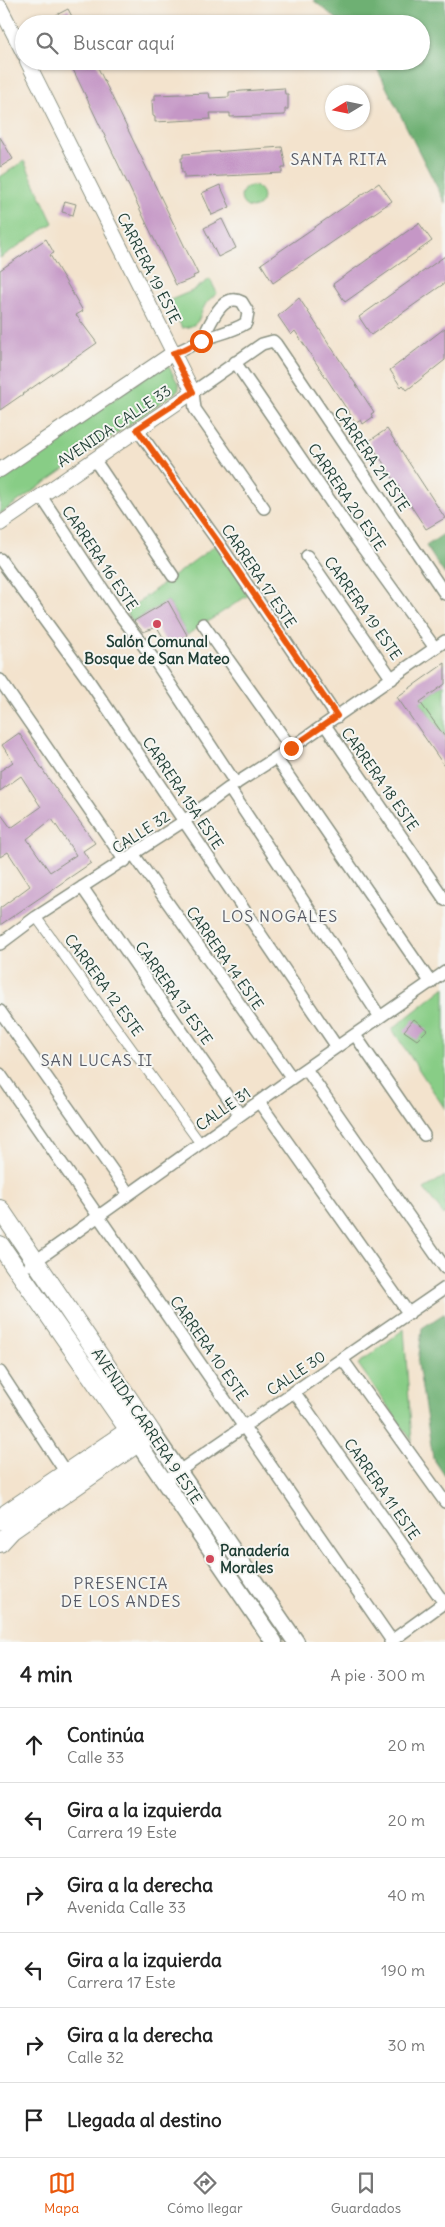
<!DOCTYPE html>
<html lang="es">
<head>
<meta charset="utf-8">
<style>
	body { margin:0; font-family:Delius,sans-serif; background:#f6f6f6; color:#222 }
	.compass { position:absolute; left:325px; top:85px; width:45px; height:45px; border-radius:50%; background:#fff; box-shadow:0 1px 4px #0004; rotate:260deg }
	.stop { position:absolute; width:15px; height:15px; margin:-11px; border:4px solid #ea580c; border-radius:50%; background:#fff }
	.stop.end { background:#ea580c; border-color:#fff; box-shadow:0 1px 5px #0008 }
	.list { margin:0; padding:0; list-style:none }
	h2 { display:flex; justify-content:space-between; align-items:center; height:65px; margin:0; padding:0 20px; font-size:21px }
	h2 small { font-size:16px; font-weight:400; color:#767676 }
	.list li { display:grid; grid-template-columns:32px 1fr auto; gap:15px; align-items:center; box-sizing:border-box; height:75px; padding:0 20px; border-top:1px solid #e0e0e0 }
	.list b { display:block; font-size:19px; white-space:nowrap }
	.list p { margin:0; font-size:16px; white-space:nowrap; color:#767676 }
	.list em { font-size:16px; font-style:normal; color:#767676 }
	.icon { flex:none; width:28px; height:28px; fill:none; stroke:currentColor; stroke-width:2; stroke-linecap:round; stroke-linejoin:round }
	.map { position:relative; flex:none; width:445px; height:1642px; overflow:hidden }
	.search { position:absolute; background:#fff; box-shadow:0 1px 4px #0004; left:15px; right:15px; top:15px; height:55px; display:flex; align-items:center; gap:12px; box-sizing:border-box; padding:0 18px; border-radius:28px; color:#767676; font-size:19px }
	.sheet { height:515px; background:#fff }
	nav { display:flex; justify-content:space-around; align-items:center; box-sizing:border-box; height:70px; border-top:1px solid #e0e0e0; background:#fff; font-size:14px; color:#767676 }
	nav a { display:grid; justify-items:center; gap:2px }
	nav .on { color:#ea580c }
	.map>svg:first-child { display:block }
	.green { fill:#88cd86; stroke:#54855d }
	.forest { fill:#6eb073; stroke:#467654 }
	.building { fill:#c597c6; fill-rule:evenodd }
	.lines { fill:none; stroke-linecap:round; stroke-linejoin:round }
	.pedestrian-casing { stroke:#899080; stroke-width:11 }
	.minor-casing { stroke:#899080; stroke-width:14 }
	.tertiary-casing { stroke:#899080; stroke-width:16 }
	.secondary-casing { stroke:#899080; stroke-width:19 }
	.primary-casing { stroke:#899080; stroke-width:20 }
	.pedestrian { stroke:#fff; stroke-width:9 }
	.minor { stroke:#fff; stroke-width:11 }
	.tertiary { stroke:#fff; stroke-width:14 }
	.secondary { stroke:#fff; stroke-width:16 }
	.primary { stroke:#fff; stroke-width:18 }
	.route { stroke:#ea580c; stroke-width:6 }
	.poi-dot { fill:#d1495b; stroke:#f6f6f2; stroke-width:2 }
	.labels { text-anchor:middle; dominant-baseline:central; stroke-width:4; stroke-linejoin:round; paint-order:stroke }
	.street-label { font-size:15px; fill:#1f3d34; stroke:#f6f6f2 }
	.poi-label { font-size:15px; font-weight:bold; fill:#1f3d34; stroke:#f6f6f2 }
	.neighbourhood-label { font-size:16px; letter-spacing:1px; fill:#595c67; stroke:#f6f6f2 }
</style>
</head>
<body>
<div class="map">
<svg width="445" height="1642" viewBox="0 0 445 1642">
	<rect width="100%" height="100%" fill="#f6f6f2"/>
	<filter id="ink" filterUnits="userSpaceOnUse"><feTurbulence type="fractalNoise" baseFrequency=".02" numOctaves="2"/><feDisplacementMap in="SourceGraphic" scale="10" xChannelSelector="R" yChannelSelector="G"/><feConvolveMatrix kernelMatrix="1 2 1 2 8 2 1 2 1" color-interpolation-filters="sRGB"/></filter>
	<filter id="wash" filterUnits="userSpaceOnUse"><feTurbulence type="fractalNoise" baseFrequency=".0096" numOctaves="4" result="noise"/><feDisplacementMap in="SourceGraphic" scale="20" xChannelSelector="R" yChannelSelector="G"/><feGaussianBlur stdDeviation="1.12" result="paint"/><feColorMatrix in="noise" values="0 0 0 0 0 0 0 0 0 0 0 0 0 0 0 0 0 1.4 0 .05"/><feComposite in="paint" operator="in"/></filter>
	<g filter="url(#wash)">
		<rect width="100%" height="100%" fill="#f3e3cd"/>
		<path class="green" d="M 24,161 L 53,223 L 0,258 L 0,177 Z
			M241 197a11 11 0 1 1 22 0a11 11 0 1 1-22 0Z
			M 210,279 L 217,293 C 215,296 210,298 208,301 C 197,314 204,326 182,328 L 168,301 L 192,291 Z
			M 163,365 L 169,367 L 179,385 L 179,390 L 0,514 L 0,478 Z
			M 217,544 L 250,594 L 187,635 L 168,601 L 132,622 L 126,611 Z
			M 445,684 L 445,737 L 420,702 Z
			M 445,987 L 445,1109 L 392,1029 Z
			M 445,1176 L 445,1216 L 424,1189 Z
			M 404,1329 L 412,1441 L 358,1364 Z"/>
		<path class="forest" d="M 313,0 L 445,0 L 445,203 L 373,61 L 421,61 L 421,24 L 343,24 Z
			M 445,533 L 445,575 L 426,546 Z
			M 445,1313 L 445,1476 L 433,1458 L 418,1364 L 422,1328 Z"/>
		<g id="blocks">
			<path class="building" d="M 68,9 L 76,24 L 39,24 Z
				M 69,61 L 96,61 L 99,70 L 198,274 L 193,276 L 194,278 L 176,285 Z
				M 284,88 L 285,94 L 288,94 L 288,109 L 285,109 L 285,115 L 230,117 L 230,113 L 210,113 L 211,119 L 155,122 L 155,117 L 153,116 L 152,100 L 155,100 L 155,95 L 209,93 L 210,98 L 229,97 L 229,92 Z
				M 0,137 L 13,159 L 0,167 Z
				M 282,147 L 286,168 L 282,168 L 282,173 L 184,178 L 184,172 L 182,172 L 181,158 L 183,158 L 183,154 Z
				M 379,183 L 392,201 L 273,283 L 261,264 Z
				M 220,185 L 230,207 L 212,215 L 202,193 Z
				M 65,201 L 76,204 L 73,215 L 62,212 Z
				M 222,219 L 236,248 L 218,257 L 204,228 Z
				M 419,223 L 432,241 L 345,302 L 333,284 Z
				M 46,239 L 54,253 L 50,255 L 83,311 L 76,315 L 97,343 L 0,410 L 0,270 Z
				M 445,256 L 445,283 L 371,335 L 359,317 Z
				M 299,298 L 374,412 L 371,414 L 373,417 L 363,424 L 361,420 L 356,423 L 295,331 L 291,335 L 278,316 Z
				M 445,328 L 445,360 L 407,390 L 403,385 L 401,387 L 390,370 Z
				M 387,429 L 445,518 L 426,529 L 369,441 Z
				M 168,601 L 187,635 L 169,647 L 157,627 L 143,632 L 134,621 Z
				M 445,663 L 445,684 L 420,702 L 445,737 L 445,767 L 397,697 Z
				M 19,733 L 48,778 L 95,843 L 83,851 L 91,863 L 0,925 L 0,908 L 30,886 L 8,852 L 0,857 L 0,813 L 11,828 L 41,807 L 21,776 L 0,791 L 0,771 L 13,762 L 2,745 ZM 52,819 L 76,855 L 50,872 L 27,839 Z
				M 414,1019 L 427,1030 L 417,1040 L 404,1031 Z"/>
		</g>
	</g>
	<g filter="url(#ink)">
		<use href="#blocks" fill-opacity="0" stroke="#899080" stroke-width="1"/>
		<g class="lines">
			<g class="pedestrian-casing">
				<path id="pedestrian" d="M 36,917 L 200,1143"/>
			</g>
			<g class="minor-casing">
				<path id="minor" d="M 173,353 C 184,350 192,344 202,340 C 217,334 232,332 246,323 L 248,312 L 242,302 C 221,291 210,326 201,341
					M 235,362 L 352,533 L 435,648
					M 137,429 L 219,543 L 337,717
					M 94,459 L 173,576
					M 41,496 L 120,615 L 153,658 L 236,784
					M 264,508 L 195,409 L 193,392 L 262,344 L 273,341 L 276,344 L 445,594
					M 307,556 L 392,679
					M 0,559 L 89,681 L 337,1047
					M 203,624 L 291,748
					M 0,680 L 125,861
					M 325,725 L 445,900
					M 276,758 L 431,983
					M 229,788 L 380,1017
					M 134,855 L 292,1078
					M 82,887 L 240,1115
					M 0,944 L 36,917 L 184,821 L 229,788 L 291,748 L 445,641
					M 0,1011 L 129,1194
					M 355,1035 L 424,1135
					M 306,1069 L 445,1268
					M 0,1074 L 392,1641
					M 259,1102 L 409,1314
					M 30,1265 L 292,1078 L 445,972
					M 343,1360 L 445,1502
					M 0,1372 L 66,1473
					M 295,1393 L 444,1603
					M 163,1482 L 445,1288
					M 390,1642 L 445,1602"/>
			</g>
			<g class="tertiary-casing">
				<path id="tertiary" d="M 0,7 L 24,54
					M 0,470 L 173,353
					M 0,524 L 193,392 L 27,61"/>
			</g>
			<g class="secondary-casing">
				<path id="secondary" d="M 152,1433 L 296,1642
					M 138,1443 L 274,1642"/>
			</g>
			<g class="primary-casing">
				<path id="primary" d="M 0,1209 L 152,1433 L 12,1530 L 0,1543
					M 0,1245 L 138,1443
					M 0,1520 L 7,1513 L 137,1425"/>
			</g>
			<use href="#pedestrian" class="pedestrian"/>
			<use href="#minor" class="minor"/>
			<use href="#tertiary" class="tertiary"/>
			<use href="#secondary" class="secondary"/>
			<use href="#primary" class="primary"/>
		</g>
	</g>
	<g class="lines" filter="url(#ink)">
		<path class="route" d="M 201,341 L 183,350 L 173,353 L 193,392 L 137,429 L 219,543 L 337,716 L 291,748"/>
	</g>
	<g class="poi-dot">
		<circle cx="157" cy="624" r="5"/>
		<circle cx="210" cy="1559" r="5"/>
	</g>
	<g class="labels">
		<g class="street-label">
			<text transform="translate(149 268) rotate(63)">CARRERA 19 ESTE</text>
			<text transform="translate(114 426) rotate(-34)">AVENIDA CALLE 33</text>
			<text transform="translate(372 459) rotate(56)">CARRERA 21 ESTE</text>
			<text transform="translate(347 497) rotate(56)">CARRERA 20 ESTE</text>
			<text transform="translate(100 558) rotate(56)">CARRERA 16 ESTE</text>
			<text transform="translate(259 576) rotate(56)">CARRERA 17 ESTE</text>
			<text transform="translate(363 608) rotate(55)">CARRERA 19 ESTE</text>
			<text transform="translate(380 779) rotate(55)">CARRERA 18 ESTE</text>
			<text transform="translate(183 793) rotate(56)">CARRERA 15A ESTE</text>
			<text transform="translate(141 832) rotate(-33)">CALLE 32</text>
			<text transform="translate(225 958) rotate(55)">CARRERA 14 ESTE</text>
			<text transform="translate(104 985) rotate(54)">CARRERA 12 ESTE</text>
			<text transform="translate(174 993) rotate(55)">CARRERA 13 ESTE</text>
			<text transform="translate(223 1109) rotate(-35)">CALLE 31</text>
			<text transform="translate(209 1348) rotate(55)">CARRERA 10 ESTE</text>
			<text transform="translate(296 1373) rotate(-34)">CALLE 30</text>
			<text transform="translate(147 1426) rotate(56)">AVENIDA CARRERA 9 ESTE</text>
			<text transform="translate(382 1489) rotate(55)">CARRERA 11 ESTE</text>
		</g>
		<g class="poi-label">
			<text x="157" y="641">Salón Comunal<tspan x="157" dy="17">Bosque de San Mateo</tspan></text>
			<text x="220" y="1550" text-anchor="start">Panadería<tspan x="220" dy="17">Morales</tspan></text>
		</g>
		<g class="neighbourhood-label">
			<text x="339" y="159">SANTA RITA</text>
			<text x="280" y="916">LOS NOGALES</text>
			<text x="97" y="1060">SAN LUCAS II</text>
			<text x="121" y="1583">PRESENCIA<tspan x="121" dy="18">DE LOS ANDES</tspan></text>
		</g>
	</g>
</svg>
<svg class="compass" viewBox="-18 -18 36 36"><path d="M0-13l5 13h-10z" fill="#e53935"/><path d="M0 13l5-13h-10z" fill="#767676"/></svg>
<div class="stop" style="left:201px;top:341px"></div>
<div class="stop end" style="left:291px;top:748px"></div>
<div class="search"><svg class="icon" aria-label="search" viewBox="0 0 24 24"><circle cx="10" cy="10" r="6"/><path d="M15 15l6 6"/></svg>Buscar aquí</div>
</div>
<section class="sheet">
<h2>4 min<small>A pie · 300 m</small></h2>
<ul class="list">
<li><svg class="icon" aria-label="ahead" viewBox="0 0 24 24"><path d="M12 20V5M6 11l6-6 6 6"/></svg><div><b>Continúa</b><p>Calle 33</p></div><em>20 m</em></li>
<li><svg class="icon" aria-label="left" viewBox="0 0 24 24"><path d="M17 20v-9H6M10 6l-5 5 5 5"/></svg><div><b>Gira a la izquierda</b><p>Carrera 19 Este</p></div><em>20 m</em></li>
<li><svg class="icon" aria-label="right" viewBox="0 0 24 24"><path d="M7 20v-9h11M14 6l5 5-5 5"/></svg><div><b>Gira a la derecha</b><p>Avenida Calle 33</p></div><em>40 m</em></li>
<li><svg class="icon" aria-label="left" viewBox="0 0 24 24"><path d="M17 20v-9H6M10 6l-5 5 5 5"/></svg><div><b>Gira a la izquierda</b><p>Carrera 17 Este</p></div><em>190 m</em></li>
<li><svg class="icon" aria-label="right" viewBox="0 0 24 24"><path d="M7 20v-9h11M14 6l5 5-5 5"/></svg><div><b>Gira a la derecha</b><p>Calle 32</p></div><em>30 m</em></li>
<li><svg class="icon" aria-label="arrive" viewBox="0 0 24 24"><path d="M6 21V4h12l-3 4 3 4H6"/></svg><div><b>Llegada al destino</b></div></li>
</ul>
</section>
<nav>
<a class="on"><svg class="icon" aria-label="map" viewBox="0 0 24 24"><path d="M3 6l6-2 6 2 6-2v14l-6 2-6-2-6 2zM9 4v14M15 6v14"/></svg>Mapa</a>
<a><svg class="icon" aria-label="directions" viewBox="0 0 24 24"><path d="M12 3l9 9-9 9-9-9zM9 14v-3h6M13 9l2 2-2 2"/></svg>Cómo llegar</a>
<a><svg class="icon" aria-label="saved" viewBox="0 0 24 24"><path d="M7 4h10v16l-5-4-5 4z"/></svg>Guardados</a>
</nav>
</body>
</html>
